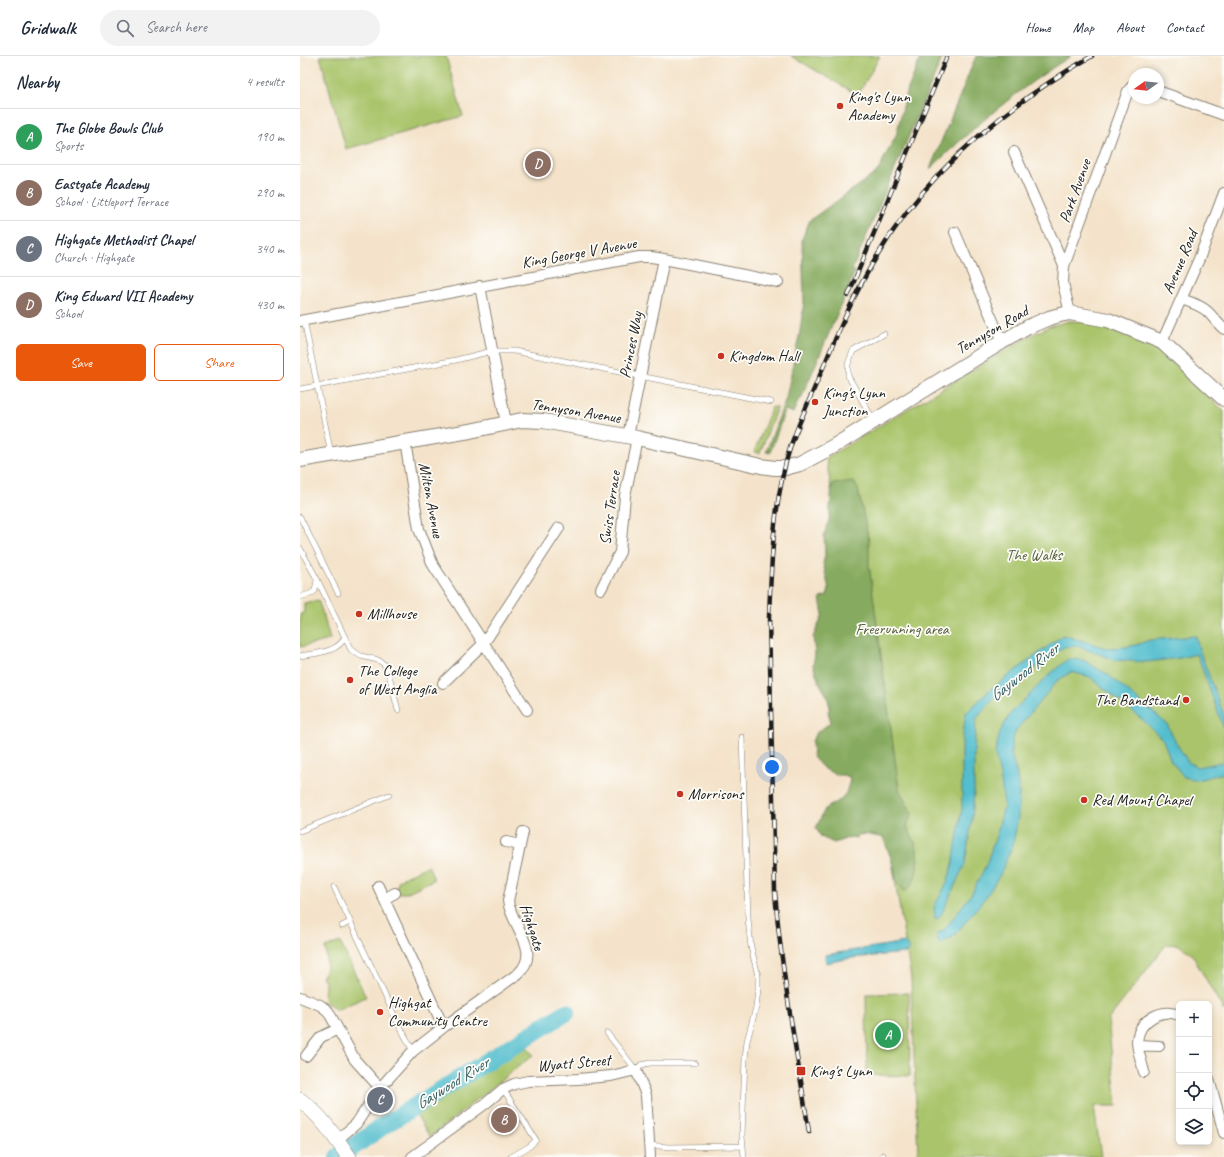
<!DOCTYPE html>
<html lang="en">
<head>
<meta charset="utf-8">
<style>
	body { margin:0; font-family:Caveat,sans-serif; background:#f2f2f3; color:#1f2937 }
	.controls { position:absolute; right:12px; bottom:12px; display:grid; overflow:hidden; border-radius:6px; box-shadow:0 2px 6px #0003 }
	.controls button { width:36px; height:36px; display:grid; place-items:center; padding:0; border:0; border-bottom:1px solid #e0e1e3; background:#fff; color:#1f2937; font:20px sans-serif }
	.compass { position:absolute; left:828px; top:12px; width:36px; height:36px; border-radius:50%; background:#fff; box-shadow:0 2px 6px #0003; rotate:255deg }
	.you { position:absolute; left:472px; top:711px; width:14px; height:14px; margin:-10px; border:3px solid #fff; border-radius:50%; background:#1a73e8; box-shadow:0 0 0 6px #1a73e833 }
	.badge { display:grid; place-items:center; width:26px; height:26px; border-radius:50%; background:#ea580c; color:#fff; font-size:13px; font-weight:700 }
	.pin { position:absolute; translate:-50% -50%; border:2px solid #fff; box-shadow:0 1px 4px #0006 }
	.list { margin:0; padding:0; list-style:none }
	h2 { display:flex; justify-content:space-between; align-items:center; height:52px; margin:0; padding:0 16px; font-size:17px }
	h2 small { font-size:13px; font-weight:400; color:#747a83 }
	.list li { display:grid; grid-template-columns:26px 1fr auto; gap:12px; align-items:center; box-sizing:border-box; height:56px; padding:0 16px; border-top:1px solid #e0e1e3 }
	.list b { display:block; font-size:15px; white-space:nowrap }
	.list p { margin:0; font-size:13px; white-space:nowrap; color:#747a83 }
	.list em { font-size:13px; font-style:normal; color:#747a83 }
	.actions { display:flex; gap:8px; padding:12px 16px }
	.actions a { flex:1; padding:9px 0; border:1px solid #ea580c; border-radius:6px; text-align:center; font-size:14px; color:#ea580c }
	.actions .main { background:#ea580c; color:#fff }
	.icon { flex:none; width:22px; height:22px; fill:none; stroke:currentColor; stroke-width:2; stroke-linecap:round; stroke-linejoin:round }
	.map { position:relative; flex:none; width:924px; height:1101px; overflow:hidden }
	header { display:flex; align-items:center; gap:24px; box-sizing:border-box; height:56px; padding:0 20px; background:#fff; border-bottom:1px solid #e0e1e3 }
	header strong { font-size:19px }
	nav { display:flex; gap:22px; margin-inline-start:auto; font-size:14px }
	.search { width:280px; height:36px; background:#f2f2f3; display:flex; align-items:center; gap:10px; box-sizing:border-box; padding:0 14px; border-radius:22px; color:#747a83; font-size:15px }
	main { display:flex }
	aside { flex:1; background:#fff }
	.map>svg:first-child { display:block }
	.green { fill:#a9c46b; stroke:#627044 }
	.forest { fill:#86aa5f; stroke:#51633e }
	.water { fill:#53bece; stroke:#386d75 }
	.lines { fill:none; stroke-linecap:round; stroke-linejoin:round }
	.river { stroke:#53bece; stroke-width:18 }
	.service-casing { stroke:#888073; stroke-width:6 }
	.minor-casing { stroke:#888073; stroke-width:12 }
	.secondary-casing { stroke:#888073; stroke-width:16 }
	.primary-casing { stroke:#888073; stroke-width:16 }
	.service { stroke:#fff; stroke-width:5 }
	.minor { stroke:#fff; stroke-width:10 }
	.secondary { stroke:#fff; stroke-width:14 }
	.primary { stroke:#fff; stroke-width:15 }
	.rail-casing { stroke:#1c1c1c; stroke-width:4.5 }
	.rail { stroke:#fdfcf7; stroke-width:3; stroke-dasharray:9; stroke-linecap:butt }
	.poi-dot { fill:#c8321e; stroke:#fdfcf7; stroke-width:1.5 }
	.labels { text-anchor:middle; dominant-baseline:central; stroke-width:3.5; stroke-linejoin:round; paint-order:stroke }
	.poi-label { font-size:16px; fill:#1c1c1c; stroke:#fdfcf7; text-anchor:start }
	.street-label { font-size:16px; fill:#1c1c1c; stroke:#fdfcf7 }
	.park-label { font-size:16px; fill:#545f3c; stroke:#fdfcf7 }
	.water-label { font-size:17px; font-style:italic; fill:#325d63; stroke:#fdfcf7 }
</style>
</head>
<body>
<header>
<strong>Gridwalk</strong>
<div class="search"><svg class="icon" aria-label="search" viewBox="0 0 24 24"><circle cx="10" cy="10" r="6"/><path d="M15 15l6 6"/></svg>Search here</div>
<nav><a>Home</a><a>Map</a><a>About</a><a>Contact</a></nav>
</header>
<main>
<aside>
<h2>Nearby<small>4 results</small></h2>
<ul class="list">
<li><span class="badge" style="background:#2e9e5b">A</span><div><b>The Globe Bowls Club</b><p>Sports</p></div><em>190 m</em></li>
<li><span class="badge" style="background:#8d6e63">B</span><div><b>Eastgate Academy</b><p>School · Littleport Terrace</p></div><em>290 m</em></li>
<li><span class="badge" style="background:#6b7280">C</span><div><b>Highgate Methodist Chapel</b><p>Church · Highgate</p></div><em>340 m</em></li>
<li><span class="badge" style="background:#8d6e63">D</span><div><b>King Edward VII Academy</b><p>School</p></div><em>430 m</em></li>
</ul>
<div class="actions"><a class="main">Save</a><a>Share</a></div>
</aside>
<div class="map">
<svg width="924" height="1101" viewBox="0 0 924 1101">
	<rect width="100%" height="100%" fill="#fdfcf7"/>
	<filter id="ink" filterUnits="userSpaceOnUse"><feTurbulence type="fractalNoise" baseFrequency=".025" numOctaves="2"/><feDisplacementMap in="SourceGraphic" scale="8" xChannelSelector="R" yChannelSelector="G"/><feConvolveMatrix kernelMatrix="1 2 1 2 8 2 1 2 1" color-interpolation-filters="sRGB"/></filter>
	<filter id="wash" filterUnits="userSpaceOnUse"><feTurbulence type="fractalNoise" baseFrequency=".012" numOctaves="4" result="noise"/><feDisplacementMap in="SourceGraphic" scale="16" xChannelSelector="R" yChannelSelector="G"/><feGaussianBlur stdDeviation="0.9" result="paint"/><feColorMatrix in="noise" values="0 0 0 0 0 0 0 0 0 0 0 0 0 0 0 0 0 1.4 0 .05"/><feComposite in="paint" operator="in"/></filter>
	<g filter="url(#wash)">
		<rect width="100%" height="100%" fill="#f4e3ca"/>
		<path class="green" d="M 20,0 L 146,0 L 163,60 L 46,93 Z
			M 491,0 L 580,0 L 558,39 Z
			M 770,265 C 791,264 845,282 862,296 C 884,314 903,336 924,355 L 924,955 L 891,897 L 877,888 L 866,889 L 808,964 L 817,1050 L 794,1050 L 801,1101 L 618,1101 L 611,922 L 526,402 L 728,281 L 750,270 Z
			M 472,351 L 477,351 L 460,397 L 454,396 Z
			M 18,544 L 24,561 L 30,584 L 0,591 L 0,558 L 4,557 L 4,547 Z
			M 128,809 L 133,820 L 133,824 L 106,837 L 98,837 L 96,832 L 99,824 Z
			M 40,886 L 66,941 L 36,954 L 24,944 L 25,924 L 22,922 C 28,911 27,903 25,892 Z
			M 609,937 L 610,1020 L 567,1019 L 566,938 Z
			M 220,982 L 233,999 L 130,1081 L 109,1047 L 177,1010 Z"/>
		<path class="forest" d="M 621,0 L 643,0 L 552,214 L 555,215 L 552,223 L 501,343 L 499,343 L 493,357 L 485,354 L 470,397 L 466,396 L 486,342 L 500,275 L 504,245 L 502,183 L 510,164 L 576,117 L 581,110 L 583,104 L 596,80 L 606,38 Z
			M 676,0 L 771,0 C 718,33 675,70 630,113 Z
			M 554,426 L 558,433 L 569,485 L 569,509 L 599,733 L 612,758 L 607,770 C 610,778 616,786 617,794 C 619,808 617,827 605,836 L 596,825 L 594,810 L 583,781 C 574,781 568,777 558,779 L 556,782 L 551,781 L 534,787 L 521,781 L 516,772 L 525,753 L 540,744 L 546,737 L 550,724 L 549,721 L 543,719 L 536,719 L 523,712 L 513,701 L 512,686 L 515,678 L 531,666 L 528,656 L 530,651 L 527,640 L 519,626 L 513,609 L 515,598 L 513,581 L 523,559 L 520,542 L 527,540 L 529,533 L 523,507 L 525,500 L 524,479 L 529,464 L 532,428 Z"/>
		<path class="water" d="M 763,579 L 806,592 L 825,591 L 836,589 L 850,584 L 896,580 L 899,593 L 924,660 L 924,673 L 897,598 L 880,602 L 847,606 L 815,604 L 777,590 L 764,591 L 749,601 L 719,626 L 709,630 L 698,638 L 676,663 L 674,696 L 674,737 L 672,763 L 665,808 L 641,859 L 635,864 L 634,851 L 647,827 L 653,808 L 662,753 L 662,685 L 666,657 L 691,633 Z
			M 768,603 L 783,604 L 807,618 L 867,668 L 875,685 L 888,706 L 897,711 L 924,706 L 924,717 L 897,724 L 884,721 L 871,705 L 863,684 L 844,665 L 790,621 L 771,616 L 757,625 L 717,673 L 712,684 L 711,698 L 717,719 L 719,737 L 718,762 L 713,788 L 700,819 L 686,841 L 653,881 L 639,888 L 637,878 L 645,873 L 672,837 L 686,809 L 697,777 L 704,750 L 701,724 L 695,698 L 700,676 L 711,657 L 750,618 Z
			M 605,886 L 609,894 L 606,897 L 551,902 L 526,907 L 525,899 Z"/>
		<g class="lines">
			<path class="river" d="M 38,1101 L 86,1068 L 267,956"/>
		</g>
	</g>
	<g filter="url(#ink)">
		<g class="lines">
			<g class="service-casing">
				<path id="service" d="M 4,264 L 31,398
					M 0,333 L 156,304 L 192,295 L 214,295 L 471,346
					M 574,365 L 548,320 L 548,308 L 553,295 L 584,278
					M 0,461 L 38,537
					M 0,492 L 17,523 L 51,594 L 61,600 L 78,604 L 84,608 L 89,619 L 98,654
					M 0,541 L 10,538 L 15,535 L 17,524
					M 0,600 C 15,597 38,597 45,581
					M 442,681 L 448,863 L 451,891 L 458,920 L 458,933 L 456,951 L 447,985 L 445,1003 L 442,1080 L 444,1101
					M 0,775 L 89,739
					M 34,831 L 97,965 L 113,995
					M 42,870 L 50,866
					M 307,977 L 336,1014 L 341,1009 L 350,1007 L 395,1007
					M 203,1033 L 236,1084 L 230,1090 L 211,1101
					M 349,1089 L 368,1091 L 443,1090
					M 582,1101 L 583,1099"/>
			</g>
			<g class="minor-casing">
				<path id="minor" d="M 858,35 L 924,59
					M 714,96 L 764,210
					M 655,176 L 702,286
					M 180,230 L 206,367
					M 881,243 C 890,246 901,249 908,256 C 913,261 918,268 924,273
					M 770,257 L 763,227 L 764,210 L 828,35 L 834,28
					M 0,265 L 339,201 L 351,201 L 364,203 L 478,226
					M 862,286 L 899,203 L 924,137
					M 328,380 L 364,203
					M 105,385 L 119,473 L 133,509 L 227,654
					M 301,533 L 320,496 L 325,440 L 337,382
					M 143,627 L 184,587 L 259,472
					M 206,786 L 220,789
					M 78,830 L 139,961 L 145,970
					M 84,843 L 95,837
					M 0,941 L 20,949 L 28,955 L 55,1004 L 80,1032
					M 838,989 L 859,990
					M 6,1000 L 21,981 L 38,973
					M 844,1016 C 842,1006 837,995 837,985 C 839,964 861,952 879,959
					M 909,1023 L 924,1077
					M 37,1084 L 56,1068 L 80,1032 L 113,995 L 145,970 L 219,917 C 242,894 211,870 208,845 L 223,776
					M 112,1101 L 185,1048 L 203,1033 L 214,1028 L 228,1025 L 278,1023 L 311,1020 L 336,1014 L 346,1039 L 350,1101"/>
			</g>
			<g class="secondary-casing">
				<path id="secondary" d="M 0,404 L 170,375 L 222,364 L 243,365 L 337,382 L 461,410 L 475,412 L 485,412 L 500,408 L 534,390 L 702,286 L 728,271 L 749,262 L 760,259 L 770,257 L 808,264 L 862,286 L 924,343"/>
			</g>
			<g class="primary-casing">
				<path id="primary" d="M 0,1044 C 20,1058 35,1081 49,1101"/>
			</g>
			<use href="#service" class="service"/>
			<use href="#minor" class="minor"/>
			<use href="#secondary" class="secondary"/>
			<use href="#primary" class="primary"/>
			<g class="rail-casing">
				<path id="rail" d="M 548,240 L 647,0
					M 509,1076 C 497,997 481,915 475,836 L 469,561 C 471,507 474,440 491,389 C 501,361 514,334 525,307 C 541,269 557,232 579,197 C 629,113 709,48 792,0"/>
			</g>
			<use href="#rail" class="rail"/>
		</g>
	</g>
	<g class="poi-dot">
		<circle cx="540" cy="50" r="4"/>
		<circle cx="421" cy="300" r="4"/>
		<circle cx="515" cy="346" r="4"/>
		<circle cx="59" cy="558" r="4"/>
		<circle cx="50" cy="624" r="4"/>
		<circle cx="886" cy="644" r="4"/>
		<circle cx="380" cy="738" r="4"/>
		<circle cx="784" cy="744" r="4"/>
		<circle cx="80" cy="956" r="4"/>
		<rect x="496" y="1010" width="10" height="10" rx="2"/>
	</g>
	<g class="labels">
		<g class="poi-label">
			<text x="548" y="41">King's Lynn<tspan x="548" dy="18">Academy</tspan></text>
			<text x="429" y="300">Kingdom Hall</text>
			<text x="523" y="337">King's Lynn<tspan x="523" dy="18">Junction</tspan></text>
			<text x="67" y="558">Millhouse</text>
			<text x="58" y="615">The College<tspan x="58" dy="18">of West Anglia</tspan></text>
			<text x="878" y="644" text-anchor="end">The Bandstand</text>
			<text x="388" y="738">Morrisons</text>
			<text x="792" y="744">Red Mount Chapel</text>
			<text x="88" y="947">Highgat<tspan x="88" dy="18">Community Centre</tspan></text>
			<text x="510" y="1015">King's Lynn</text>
		</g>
		<g class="street-label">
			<text transform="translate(775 135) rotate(-70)">Park Avenue</text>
			<text transform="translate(279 197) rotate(-10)">King George V Avenue</text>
			<text transform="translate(880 206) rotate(-67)">Avenue Road</text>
			<text transform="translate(692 274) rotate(-30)">Tennyson Road</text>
			<text transform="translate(331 289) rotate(-79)">Princes Way</text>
			<text transform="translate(276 355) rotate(9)">Tennyson Avenue</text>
			<text transform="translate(131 444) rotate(79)">Milton Avenue</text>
			<text transform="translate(310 452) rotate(-82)">Swiss Terrace</text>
			<text transform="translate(232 871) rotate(72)">Highgate</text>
			<text transform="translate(274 1007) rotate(-5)">Wyatt Street</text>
		</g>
		<g class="park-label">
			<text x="734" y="499">The Walks</text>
			<text x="602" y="573">Freerunning area</text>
		</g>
		<g class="water-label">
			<text transform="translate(724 616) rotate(-38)">Gaywood River</text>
			<text transform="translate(152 1027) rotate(-32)">Gaywood River</text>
		</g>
	</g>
</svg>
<div class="controls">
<button>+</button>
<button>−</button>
<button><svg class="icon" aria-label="locate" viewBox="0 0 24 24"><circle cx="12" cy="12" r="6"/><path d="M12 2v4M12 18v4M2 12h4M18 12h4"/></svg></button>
<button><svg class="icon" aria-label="layers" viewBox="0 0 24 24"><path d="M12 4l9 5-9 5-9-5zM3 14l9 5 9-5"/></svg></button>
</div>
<svg class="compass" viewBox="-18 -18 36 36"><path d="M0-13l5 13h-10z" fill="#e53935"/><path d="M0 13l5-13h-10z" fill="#747a83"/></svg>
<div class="you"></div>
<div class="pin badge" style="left:588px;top:979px;background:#2e9e5b">A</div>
<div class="pin badge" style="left:204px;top:1064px;background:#8d6e63">B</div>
<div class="pin badge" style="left:80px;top:1044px;background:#6b7280">C</div>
<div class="pin badge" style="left:238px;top:108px;background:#8d6e63">D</div>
</div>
</main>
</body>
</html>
